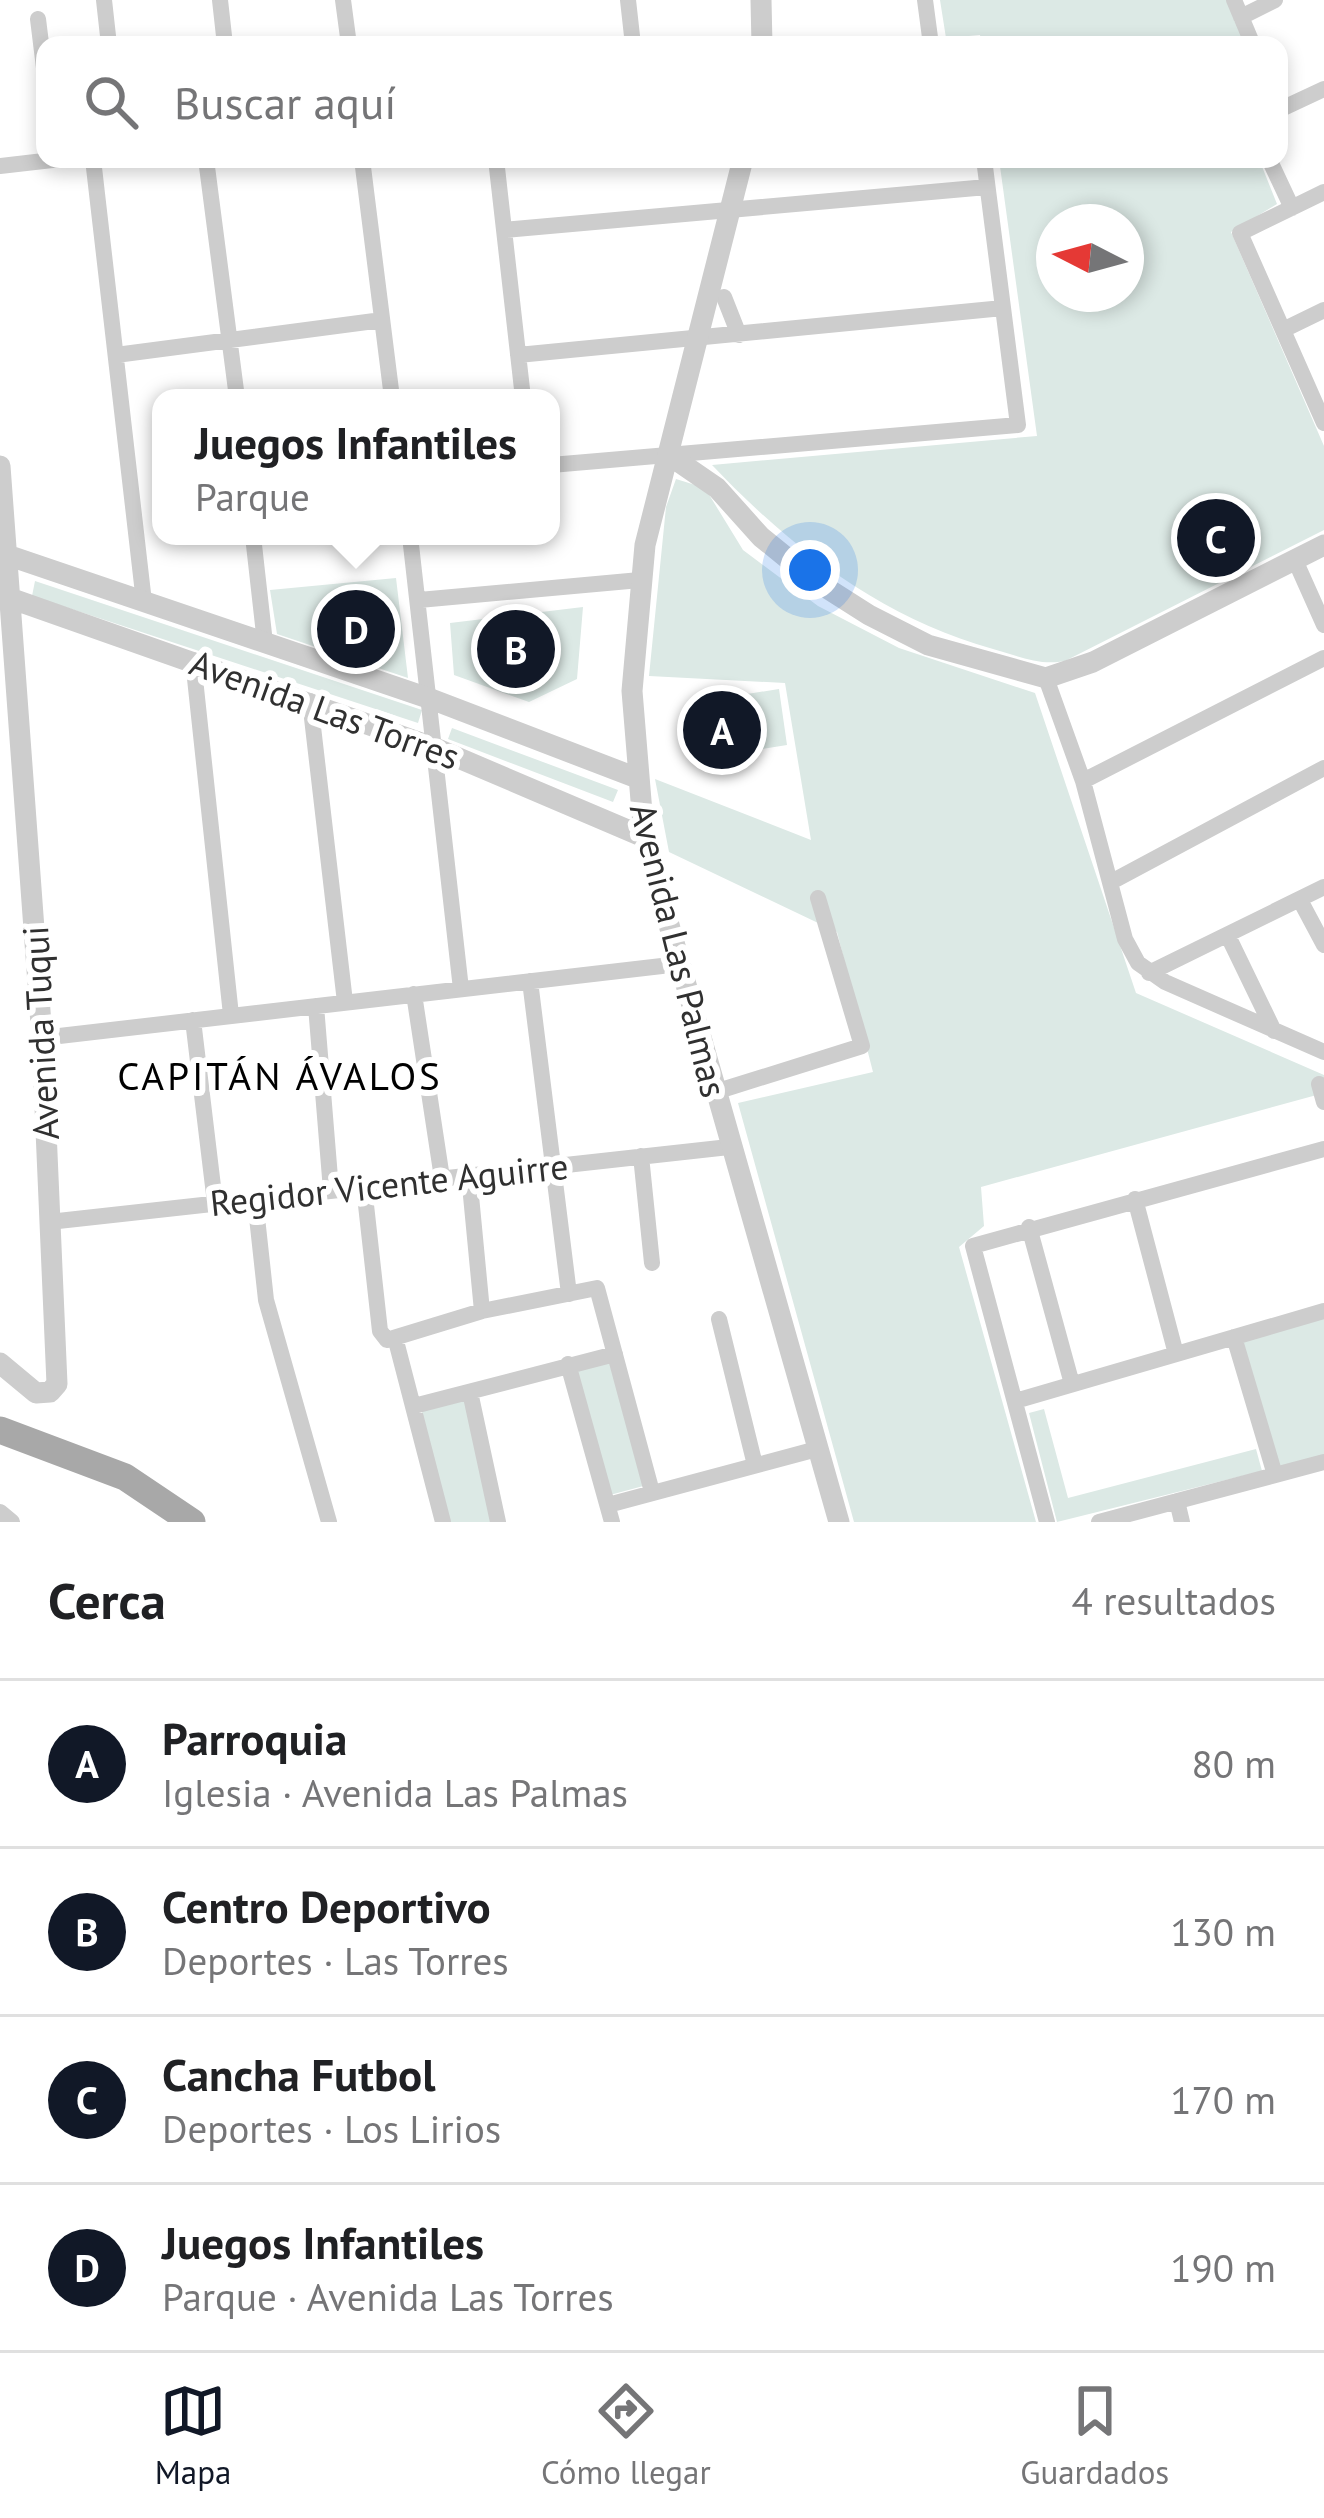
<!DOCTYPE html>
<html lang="es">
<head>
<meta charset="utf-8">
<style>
	body { margin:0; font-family:"PT Sans",sans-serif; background:#f2f2f2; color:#202124 }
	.compass { position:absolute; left:1036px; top:204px; width:108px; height:108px; border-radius:50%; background:#fff; box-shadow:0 6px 18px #0003; rotate:276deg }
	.you { position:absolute; left:810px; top:570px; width:42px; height:42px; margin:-30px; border:9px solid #fff; border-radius:50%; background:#1a73e8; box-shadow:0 0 0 18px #1a73e833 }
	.badge { display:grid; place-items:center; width:78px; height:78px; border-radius:50%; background:#111827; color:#fff; font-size:39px; font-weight:700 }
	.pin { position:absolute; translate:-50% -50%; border:6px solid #fff; box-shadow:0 3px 12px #0006 }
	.popup { position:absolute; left:152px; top:389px; width:408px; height:156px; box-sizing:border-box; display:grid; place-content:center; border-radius:24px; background:#fff; filter:drop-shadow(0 3px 9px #0005); font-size:39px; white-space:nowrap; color:#757577 }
	.popup b { font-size:45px; color:#202124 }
	.popup::after { content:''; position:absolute; left:50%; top:100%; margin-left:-24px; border:24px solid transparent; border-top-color:#fff }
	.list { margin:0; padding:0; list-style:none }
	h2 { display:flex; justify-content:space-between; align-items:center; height:156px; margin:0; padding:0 48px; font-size:51px }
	h2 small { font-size:39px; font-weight:400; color:#757577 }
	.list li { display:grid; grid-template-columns:78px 1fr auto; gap:36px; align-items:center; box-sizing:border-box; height:168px; padding:0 48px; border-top:3px solid #e0e0e0 }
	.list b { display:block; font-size:45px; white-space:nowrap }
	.list p { margin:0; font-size:39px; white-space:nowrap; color:#757577 }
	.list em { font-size:39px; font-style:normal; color:#757577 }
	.icon { flex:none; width:66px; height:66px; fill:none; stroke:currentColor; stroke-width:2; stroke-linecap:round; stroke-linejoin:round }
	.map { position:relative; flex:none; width:1324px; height:1522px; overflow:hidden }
	.search { position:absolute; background:#fff; box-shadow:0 6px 18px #0003; left:36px; right:36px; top:36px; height:132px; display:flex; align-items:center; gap:30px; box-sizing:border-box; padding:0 42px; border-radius:24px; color:#757577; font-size:45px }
	.sheet { height:828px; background:#fff }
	nav { display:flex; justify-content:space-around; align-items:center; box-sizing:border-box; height:168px; border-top:3px solid #e0e0e0; background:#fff; font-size:33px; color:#757577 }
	nav a { display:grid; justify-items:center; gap:6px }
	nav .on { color:#111827 }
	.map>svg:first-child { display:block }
	.green { fill:#dce9e5; fill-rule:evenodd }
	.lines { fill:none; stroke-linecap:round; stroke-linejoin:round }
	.minor { stroke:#cdcdcd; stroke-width:16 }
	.tertiary { stroke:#cdcdcd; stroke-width:21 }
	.primary { stroke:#a8a8a8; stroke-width:27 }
	.labels { text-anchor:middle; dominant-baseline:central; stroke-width:12; stroke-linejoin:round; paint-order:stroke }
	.street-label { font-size:36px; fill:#303030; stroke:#fff }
	.neighbourhood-label { font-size:39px; letter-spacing:3px; fill:#000; stroke:#fff }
</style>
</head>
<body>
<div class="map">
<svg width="1324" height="1522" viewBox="0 0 1324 1522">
	<rect width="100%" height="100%" fill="#fff"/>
	<path class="green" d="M 940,0 L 1227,0 L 1246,45 L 982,45 L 980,35 L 946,38 Z
		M 999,159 L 1259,159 L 1277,204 L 1231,232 L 1324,446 L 1324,530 L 1065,661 C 1040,666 1018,656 993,649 C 881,618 791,548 712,465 L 1037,436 ZM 1054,222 L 1126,222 L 1126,294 L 1054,294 Z
		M 676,479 L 705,488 L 743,550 L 818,606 L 899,648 L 1035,693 L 1136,993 L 1324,1075 L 1324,1093 L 981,1187 L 984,1226 L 959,1247 L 1036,1522 L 854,1522 L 738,1103 L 873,1072 L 837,932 L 669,852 L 655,779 L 811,840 L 785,683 L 649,676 L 666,507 Z
		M 396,578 L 408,678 L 277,634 L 270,590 Z
		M 35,581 L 422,710 L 418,723 L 32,596 Z
		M 583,607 L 577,679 L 529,702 L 454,675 L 450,623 Z
		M 779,689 L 787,745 L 755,750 L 747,694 Z
		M 452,728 L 618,790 L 613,802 L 448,739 Z
		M 1324,1315 L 1324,1459 L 1278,1471 L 1239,1339 Z
		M 613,1360 L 647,1485 L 610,1495 L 573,1369 Z
		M 466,1396 L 496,1522 L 449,1522 L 421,1408 Z
		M 1044,1409 L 1068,1498 L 1256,1449 L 1262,1471 L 1057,1522 L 1029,1413 Z"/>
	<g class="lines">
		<path class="minor" d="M 104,0 L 109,45
			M 220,0 L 225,45
			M 343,0 L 349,45
			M 628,0 L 633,45
			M 925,0 L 931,45
			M 1234,0 L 1253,45
			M 1241,17 L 1275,0
			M 38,19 L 45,76
			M 1279,110 L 1324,89
			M 93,159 L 144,602
			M 206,159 L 237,398
			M 362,159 L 392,398
			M 496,159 L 523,398
			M 1269,159 L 1292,208
			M 0,166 L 61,159
			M 1324,192 L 1240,233 L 1324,423
			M 504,230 L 987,187
			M 724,297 L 739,335
			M 1285,329 L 1324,310
			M 116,355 L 382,320
			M 518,355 L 1003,308
			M 551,465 L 1018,425 L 984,159
			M 253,536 L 265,643
			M 410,536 L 461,989
			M 1295,560 L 1324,625
			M 419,600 L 640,580
			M 193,660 L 231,1015
			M 1046,678 L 1083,781 L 1125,939 L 1138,963 L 1165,982 L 1324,1052
			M 310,701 L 345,1002
			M 1083,781 L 1324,658
			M 1113,881 L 1324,768
			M 1300,900 L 1324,945
			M 1229,938 L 1274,1031
			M 1149,973 L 1324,887
			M 530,981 L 569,1294
			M 414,994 L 442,1178
			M 316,1006 L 331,1190
			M 193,1020 L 215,1203
			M 42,1038 L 679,964
			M 1319,1084 L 1324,1102
			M 715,1092 L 862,1046 L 818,898
			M 641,1156 L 652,1263
			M 469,1175 L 482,1311
			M 364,1187 L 380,1331 L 387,1340 L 482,1311 L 597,1288 L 652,1492
			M 255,1199 L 266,1300 L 329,1522
			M 1135,1199 L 1176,1354
			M 49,1222 L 729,1147
			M 1029,1227 L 1072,1384
			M 719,1319 L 755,1465
			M 1234,1337 L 1275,1475
			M 396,1341 L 443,1522
			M 568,1364 L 612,1522
			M 470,1392 L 498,1522
			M 1015,1401 L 1324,1311
			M 414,1406 L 615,1354
			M 1177,1501 L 1182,1522
			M 608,1505 L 817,1449
			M 0,1512 L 12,1522
			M 1047,1522 L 973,1246 L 1324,1149
			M 1099,1522 L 1324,1462"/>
		<path class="tertiary" d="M 761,0 L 762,45
			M 743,159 L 645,545 L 632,691 L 644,837 L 839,1522
			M 669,455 L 717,488 L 761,537 L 814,580 L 869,615 L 928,645 L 1046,678 L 1093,662 L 1324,545
			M 0,466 L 42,1038 L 57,1384 L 50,1392 L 36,1393 L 0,1363
			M 1,553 L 431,699 L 637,778
			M 1,595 L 435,748 L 644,837"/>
		<path class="primary" d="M 0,1430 L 125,1477 L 192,1522"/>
	</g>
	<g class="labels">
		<g class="street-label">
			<text transform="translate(325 709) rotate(20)">Avenida Las Torres</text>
			<text transform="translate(679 950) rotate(76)">Avenida Las Palmas</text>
			<text transform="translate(40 1033) rotate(-93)">Avenida Tuqui</text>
			<text transform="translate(389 1184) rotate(-6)">Regidor Vicente Aguirre</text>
		</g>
		<g class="neighbourhood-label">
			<text x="280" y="1075">CAPITÁN ÁVALOS</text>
		</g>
	</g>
</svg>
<svg class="compass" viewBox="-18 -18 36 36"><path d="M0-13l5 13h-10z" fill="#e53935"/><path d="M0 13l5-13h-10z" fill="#757577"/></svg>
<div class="you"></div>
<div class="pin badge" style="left:722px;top:730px">A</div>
<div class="pin badge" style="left:516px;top:649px">B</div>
<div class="pin badge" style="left:1216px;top:538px">C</div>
<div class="pin badge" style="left:356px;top:629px">D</div>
<div class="popup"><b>Juegos Infantiles</b>Parque</div>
<div class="search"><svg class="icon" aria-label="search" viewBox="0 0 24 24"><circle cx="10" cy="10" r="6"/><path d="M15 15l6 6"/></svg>Buscar aquí</div>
</div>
<section class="sheet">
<h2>Cerca<small>4 resultados</small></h2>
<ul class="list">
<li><span class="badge">A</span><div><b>Parroquia</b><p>Iglesia · Avenida Las Palmas</p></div><em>80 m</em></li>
<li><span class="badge">B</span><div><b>Centro Deportivo</b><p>Deportes · Las Torres</p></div><em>130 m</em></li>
<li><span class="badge">C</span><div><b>Cancha Futbol</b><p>Deportes · Los Lirios</p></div><em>170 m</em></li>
<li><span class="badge">D</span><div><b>Juegos Infantiles</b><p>Parque · Avenida Las Torres</p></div><em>190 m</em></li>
</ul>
</section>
<nav>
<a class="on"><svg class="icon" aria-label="map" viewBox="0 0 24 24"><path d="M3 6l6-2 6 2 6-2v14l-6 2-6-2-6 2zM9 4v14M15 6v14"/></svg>Mapa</a>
<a><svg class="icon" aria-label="directions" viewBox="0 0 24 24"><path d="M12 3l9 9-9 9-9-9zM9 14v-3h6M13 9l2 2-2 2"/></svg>Cómo llegar</a>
<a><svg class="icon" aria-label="saved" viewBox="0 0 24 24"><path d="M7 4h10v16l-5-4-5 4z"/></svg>Guardados</a>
</nav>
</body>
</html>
